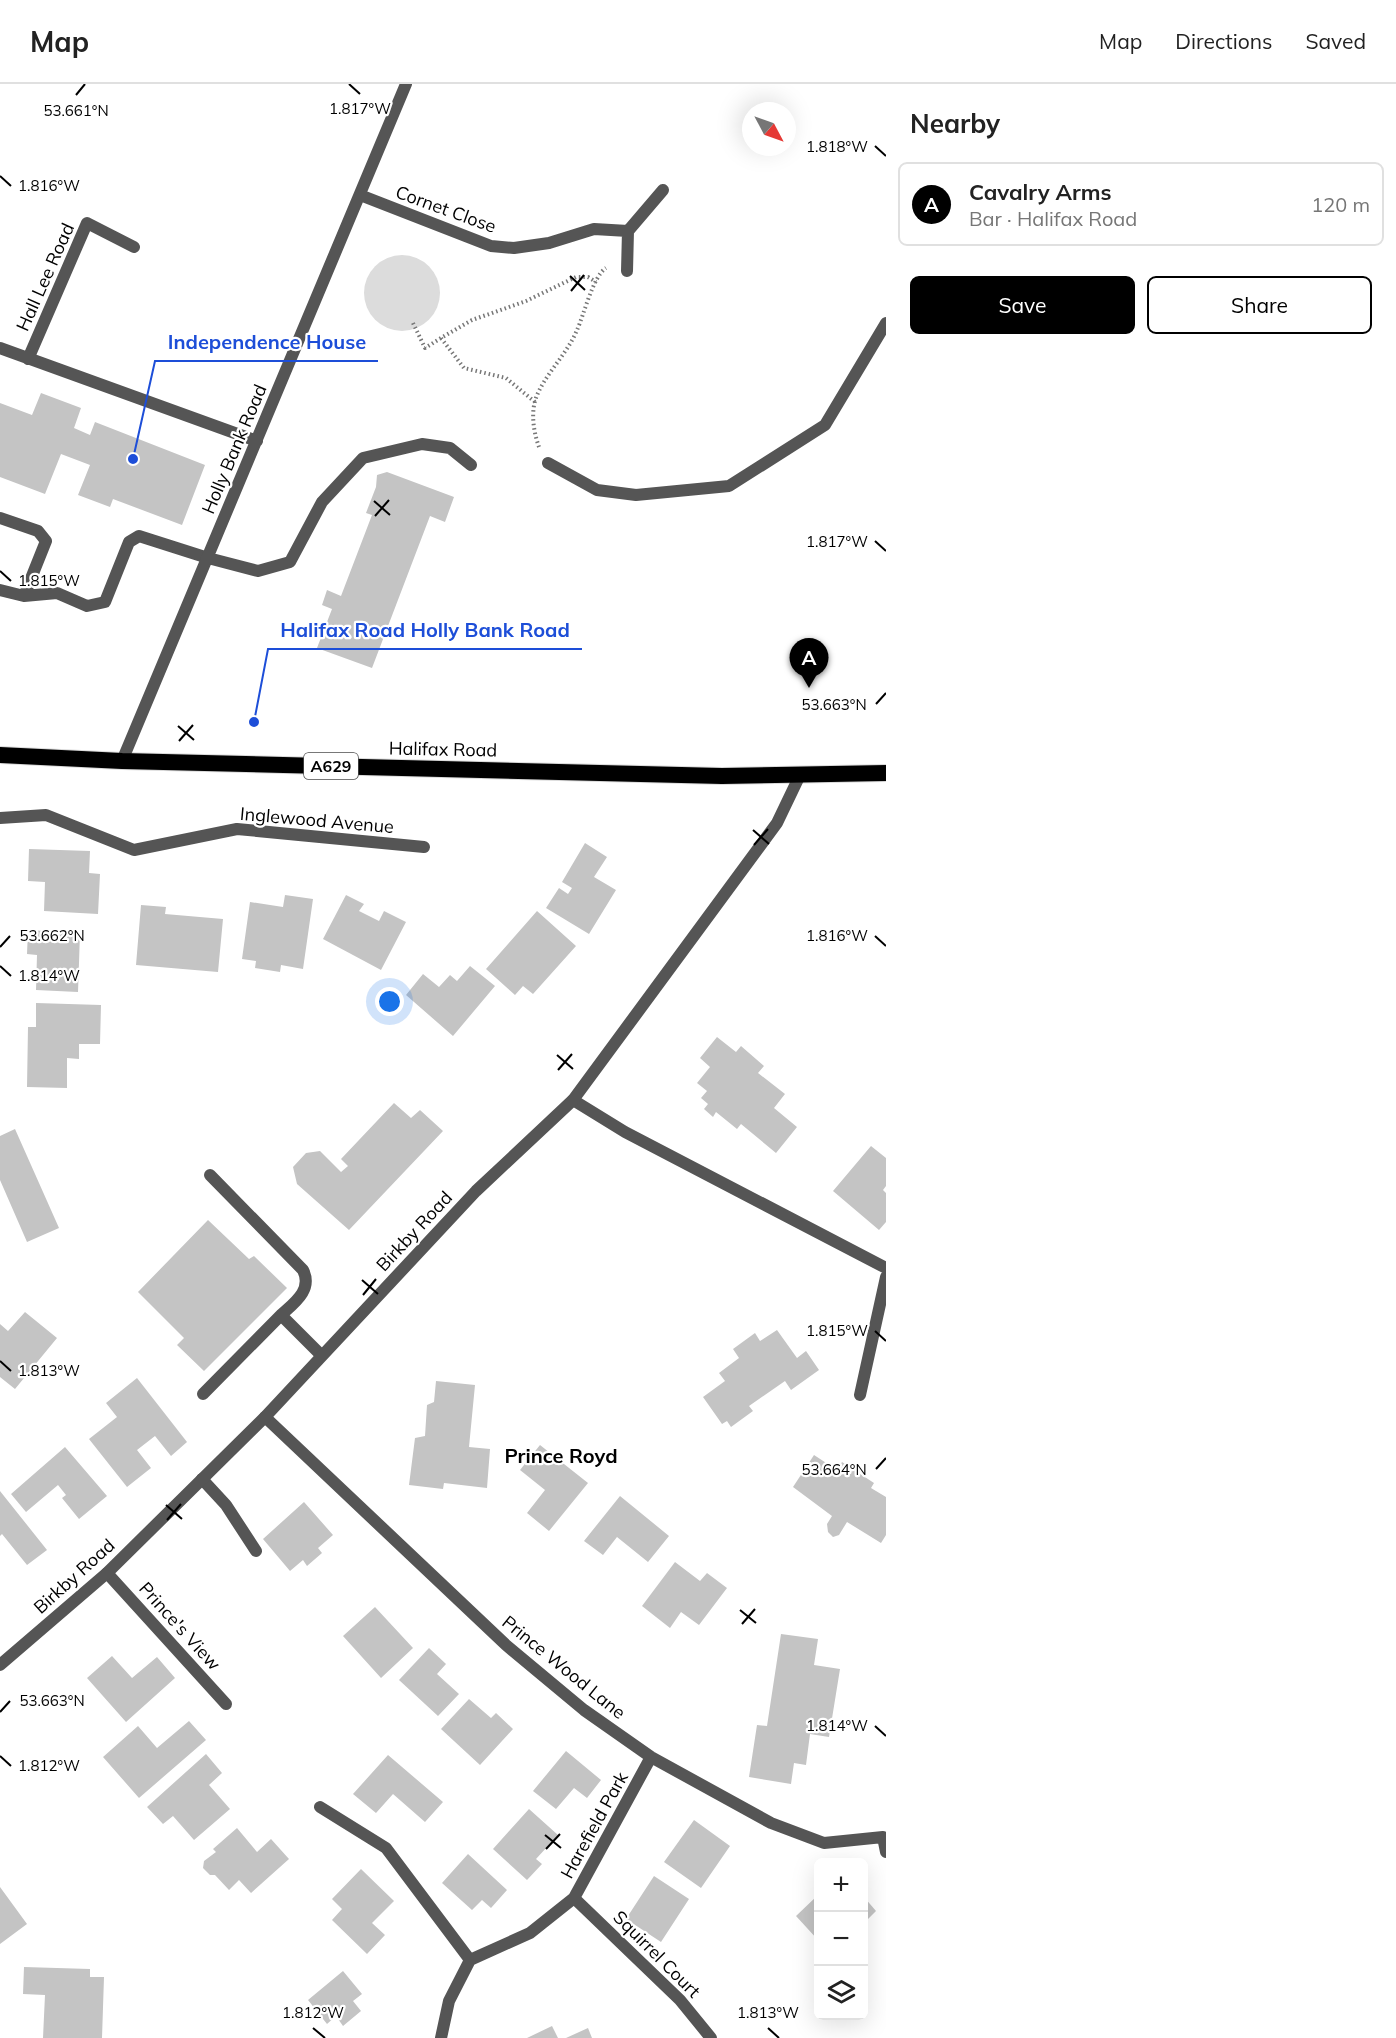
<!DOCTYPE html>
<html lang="en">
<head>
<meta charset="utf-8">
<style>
	body { margin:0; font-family:Mulish,sans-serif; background:#f2f2f2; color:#222 }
	.controls { position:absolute; right:18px; bottom:18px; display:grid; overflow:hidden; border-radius:9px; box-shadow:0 6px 24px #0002 }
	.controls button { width:54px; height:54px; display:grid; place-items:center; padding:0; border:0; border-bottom:2px solid #e0e0e0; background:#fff; color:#222; font:30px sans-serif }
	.compass { position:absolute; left:742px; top:18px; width:54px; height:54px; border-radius:50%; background:#fff; box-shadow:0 6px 24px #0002; rotate:131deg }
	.you { position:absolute; left:390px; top:918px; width:21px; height:21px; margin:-15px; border:4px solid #fff; border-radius:50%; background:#1a73e8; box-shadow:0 0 0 9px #1a73e833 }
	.badge { display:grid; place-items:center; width:39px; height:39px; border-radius:50%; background:#000; color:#fff; font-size:20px; font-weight:700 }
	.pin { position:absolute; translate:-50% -50px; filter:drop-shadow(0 2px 3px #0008) }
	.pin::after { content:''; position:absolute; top:32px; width:21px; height:18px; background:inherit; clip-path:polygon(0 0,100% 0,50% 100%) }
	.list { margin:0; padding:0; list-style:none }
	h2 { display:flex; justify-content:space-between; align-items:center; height:78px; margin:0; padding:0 24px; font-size:26px }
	h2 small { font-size:20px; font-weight:400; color:#767676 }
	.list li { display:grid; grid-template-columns:39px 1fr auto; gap:18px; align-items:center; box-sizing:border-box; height:84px; margin:0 12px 12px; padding:0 12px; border:2px solid #e0e0e0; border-radius:9px }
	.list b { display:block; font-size:22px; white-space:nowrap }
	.list p { margin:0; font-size:20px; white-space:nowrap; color:#767676 }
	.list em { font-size:20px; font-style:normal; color:#767676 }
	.actions { display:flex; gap:12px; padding:18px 24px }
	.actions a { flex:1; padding:14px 0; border:2px solid #000; border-radius:9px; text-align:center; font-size:21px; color:#000 }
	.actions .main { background:#000; color:#fff }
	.icon { flex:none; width:33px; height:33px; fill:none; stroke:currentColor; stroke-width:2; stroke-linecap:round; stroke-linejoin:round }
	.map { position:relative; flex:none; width:886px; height:1954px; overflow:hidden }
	header { display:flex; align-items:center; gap:36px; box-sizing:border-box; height:84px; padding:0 30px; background:#fff; border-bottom:2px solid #e0e0e0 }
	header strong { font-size:28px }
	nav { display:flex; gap:33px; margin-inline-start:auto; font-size:21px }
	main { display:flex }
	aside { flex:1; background:#fff }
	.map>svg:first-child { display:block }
	.green { fill:#dcdcdc }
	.building { fill:#c4c4c4 }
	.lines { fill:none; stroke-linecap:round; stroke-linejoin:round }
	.trunk-casing { stroke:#dbdbdb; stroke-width:18 }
	.path { stroke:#777; stroke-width:4; stroke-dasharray:1.5 3; stroke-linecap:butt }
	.service { stroke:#555; stroke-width:12 }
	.minor { stroke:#555; stroke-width:12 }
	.tertiary { stroke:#555; stroke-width:12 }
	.trunk { stroke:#000; stroke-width:16 }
	.ticks { fill:none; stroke:#000; stroke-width:2 }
	.labels { text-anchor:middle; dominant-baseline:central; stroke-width:4.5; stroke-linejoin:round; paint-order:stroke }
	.shield { fill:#fff; stroke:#4c4c4c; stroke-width:1.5 }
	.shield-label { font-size:16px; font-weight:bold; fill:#000 }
	.street-label { font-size:18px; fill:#000; stroke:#fff }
	.neighbourhood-label { font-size:20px; font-weight:bold; fill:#000; stroke:#fff }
	.ticks-label { font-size:15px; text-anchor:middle; fill:#000; stroke:#fff; stroke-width:4.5; stroke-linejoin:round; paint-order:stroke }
	.leader { fill:none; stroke:#1d4ed8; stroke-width:2 }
	.callout-dot { fill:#1d4ed8; stroke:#fff; stroke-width:2 }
	.callout-label { font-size:20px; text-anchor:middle; font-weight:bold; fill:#1d4ed8; stroke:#fff; stroke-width:4.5; stroke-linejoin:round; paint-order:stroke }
</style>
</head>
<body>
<header>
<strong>Map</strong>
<nav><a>Map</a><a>Directions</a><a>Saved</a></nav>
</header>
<main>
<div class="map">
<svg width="886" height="1954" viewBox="0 0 886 1954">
	<rect width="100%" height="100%" fill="#fff"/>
	<path class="green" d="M364 209a38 38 0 1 1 76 0a38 38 0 1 1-76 0Z"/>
	<path class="building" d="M 41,309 L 81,324 L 74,344 L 90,351 L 95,338 L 205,381 L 182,441 L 113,415 L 110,423 L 78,411 L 90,381 L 61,370 L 45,410 L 0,393 L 0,319 L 32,331 Z
		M 387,388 L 454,413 L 445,438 L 430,432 L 372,584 L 317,564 L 332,525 L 322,521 L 327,506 L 341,512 L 372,431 L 366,429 L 376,403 L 377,391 Z
		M 585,759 L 607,773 L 594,793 L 616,806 L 589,850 L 546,824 L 559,804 L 568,810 L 572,804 L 562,798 Z
		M 29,765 L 90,767 L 89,789 L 100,790 L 98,830 L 44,827 L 45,798 L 28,797 Z
		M 285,811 L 313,815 L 303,885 L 281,881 L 280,888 L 255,884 L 256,877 L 242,875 L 250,818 L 283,823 Z
		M 346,811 L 364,820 L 359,827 L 379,837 L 384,827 L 406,838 L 381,886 L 323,855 Z
		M 141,821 L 166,823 L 165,830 L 223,835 L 218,888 L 136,881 Z
		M 537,827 L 576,862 L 533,910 L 523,902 L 515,911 L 486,885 Z
		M 28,846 L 80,849 L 78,908 L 36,906 L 37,871 L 27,870 Z
		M 470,882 L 495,902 L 453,952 L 406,911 L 423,890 L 439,903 L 450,891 L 457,897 Z
		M 36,919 L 101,921 L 100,960 L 79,960 L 79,975 L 67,974 L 67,1004 L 27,1003 L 28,943 L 36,943 Z
		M 717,953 L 736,968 L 741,962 L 764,982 L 758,989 L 785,1010 L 774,1024 L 797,1043 L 776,1069 L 741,1040 L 737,1045 L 716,1028 L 713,1033 L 704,1025 L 708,1020 L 701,1014 L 707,1007 L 697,999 L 710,983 L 700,974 Z
		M 394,1019 L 411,1034 L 420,1026 L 443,1047 L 349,1146 L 297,1100 L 293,1083 L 306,1069 L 320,1067 L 341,1088 L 348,1082 L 341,1075 Z
		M 15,1045 L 59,1144 L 27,1158 L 0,1096 L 0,1052 Z
		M 871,1062 L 886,1074 L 886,1102 L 883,1106 L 886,1109 L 886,1138 L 879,1146 L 833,1107 Z
		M 208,1136 L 249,1175 L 254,1172 L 287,1204 L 204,1287 L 177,1261 L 184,1254 L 138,1208 Z
		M 25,1228 L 57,1254 L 15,1305 L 0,1293 L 0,1240 L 8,1247 Z
		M 777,1246 L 797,1274 L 806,1267 L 819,1286 L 791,1306 L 785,1297 L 749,1322 L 753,1327 L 731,1343 L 727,1337 L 722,1340 L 703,1313 L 725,1297 L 719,1289 L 739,1274 L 733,1265 L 755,1249 L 760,1257 Z
		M 137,1294 L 187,1358 L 171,1372 L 155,1352 L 137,1366 L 151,1384 L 127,1403 L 89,1355 L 117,1333 L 106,1319 Z
		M 436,1297 L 475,1301 L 469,1363 L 490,1365 L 487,1404 L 444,1399 L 443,1405 L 409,1401 L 415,1354 L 425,1352 L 427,1321 L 434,1318 Z
		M 540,1361 L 588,1399 L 549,1447 L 527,1429 L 545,1406 L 520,1386 Z
		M 65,1363 L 107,1412 L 79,1435 L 62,1414 L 66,1411 L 58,1401 L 26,1428 L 11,1410 Z
		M 814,1371 L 837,1386 L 842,1378 L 874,1399 L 871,1404 L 886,1413 L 886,1451 L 881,1459 L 847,1438 L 839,1451 L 833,1453 L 828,1448 L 827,1440 L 832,1432 L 793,1403 Z
		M 0,1407 L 47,1466 L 27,1481 L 2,1450 L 0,1452 Z
		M 620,1412 L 669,1452 L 648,1478 L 617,1453 L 603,1471 L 584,1457 Z
		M 304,1418 L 333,1451 L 318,1464 L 322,1469 L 307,1482 L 303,1476 L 290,1487 L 263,1455 Z
		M 675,1478 L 700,1497 L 707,1489 L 727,1504 L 699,1541 L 681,1528 L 670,1544 L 642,1522 Z
		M 375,1523 L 413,1564 L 381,1594 L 343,1552 Z
		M 781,1550 L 818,1555 L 814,1581 L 840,1585 L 829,1653 L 810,1650 L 806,1681 L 794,1679 L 791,1700 L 749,1693 L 757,1641 L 767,1642 Z
		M 429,1564 L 446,1580 L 437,1590 L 459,1610 L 438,1632 L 399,1596 Z
		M 112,1572 L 132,1594 L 157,1573 L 175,1594 L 126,1638 L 87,1594 Z
		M 469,1615 L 491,1634 L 496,1629 L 513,1645 L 480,1681 L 441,1645 Z
		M 189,1637 L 206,1656 L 139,1714 L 103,1673 L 138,1642 L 157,1664 Z
		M 566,1667 L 601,1696 L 587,1714 L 574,1704 L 556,1725 L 533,1707 Z
		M 206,1670 L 222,1689 L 209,1701 L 230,1725 L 194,1756 L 173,1732 L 163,1740 L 147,1723 Z
		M 388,1671 L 443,1718 L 425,1738 L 393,1710 L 376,1729 L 353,1710 Z
		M 529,1725 L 558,1751 L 536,1775 L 542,1780 L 527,1796 L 493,1765 Z
		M 694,1736 L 730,1762 L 701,1804 L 664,1778 Z
		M 237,1744 L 257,1768 L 271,1755 L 289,1775 L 251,1809 L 239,1796 L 229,1806 L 215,1791 L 210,1791 L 203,1784 L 204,1777 L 216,1768 L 213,1765 Z
		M 468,1770 L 507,1806 L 491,1824 L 482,1816 L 472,1826 L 442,1799 Z
		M 361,1785 L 394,1817 L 372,1839 L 385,1851 L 367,1870 L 332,1836 L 342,1825 L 332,1815 Z
		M 654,1792 L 689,1815 L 661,1858 L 626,1835 Z
		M 0,1803 L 27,1840 L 0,1860 Z
		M 818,1811 L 818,1856 L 796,1832 Z
		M 864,1813 L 876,1827 L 864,1839 Z
		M 24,1883 L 90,1885 L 90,1893 L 104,1893 L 102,1954 L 43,1954 L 45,1911 L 23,1910 Z
		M 343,1887 L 362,1910 L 353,1917 L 361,1927 L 343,1942 L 336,1932 L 327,1940 L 308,1916 Z
		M 552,1942 L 558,1954 L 527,1954 Z
		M 588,1944 L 592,1954 L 566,1954 Z"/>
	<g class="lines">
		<g class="trunk-casing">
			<path id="trunk" d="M 0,671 L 122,677 L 722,692 L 886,689"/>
		</g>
		<path class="path" d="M 413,239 L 425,264 L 441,254
			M 535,318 L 506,294 L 464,284 L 441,254 L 472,236 L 526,217 L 576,193 L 588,193 L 596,198
			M 539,363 C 534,349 531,332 535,317 C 542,293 567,271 577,246 C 584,231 593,192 606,184"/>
		<path class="service" d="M 0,434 L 38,447 L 46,457 L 24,512
			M 0,506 L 24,512 L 57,509 L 87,522 L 105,518 L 129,458 L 139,452 L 208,474
			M 210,1091 L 303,1186 C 313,1206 294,1219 281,1231
			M 203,1310 L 281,1231 L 321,1271
			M 860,1311 L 886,1193
			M 202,1395 L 226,1421 L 256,1467
			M 107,1489 L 226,1620"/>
		<path class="minor" d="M 360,111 L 491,162 L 514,164 L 549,159 L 594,145 L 628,147
			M 627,187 L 628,147 L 663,106
			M 0,264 L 257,357
			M 28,275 L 87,139 L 134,163
			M 548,379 L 597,406 L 636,411 L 729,402 L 825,341 L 886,239
			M 208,474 L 258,487 L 290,478 L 322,418 L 363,374 L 422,360 L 450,364 L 471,381
			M 122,677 L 406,0
			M 0,734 L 46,731 L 134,766 L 237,745 L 424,763
			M 573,1016 L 625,1048 L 886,1184
			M 265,1333 L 506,1561 L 584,1626 L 651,1673 L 771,1739 L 824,1759 L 883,1753 L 886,1768
			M 320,1723 L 386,1764 L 470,1876
			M 574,1814 L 680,1916 L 711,1954
			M 441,1954 L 449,1917 L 470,1876 L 530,1849 L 574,1814 L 651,1673"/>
		<path class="tertiary" d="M 0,1581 L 107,1489 L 265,1333 L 476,1107 L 573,1016 L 777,739 L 800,691"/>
		<use href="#trunk" class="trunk"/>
	</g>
	<path class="ticks" d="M 349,0 L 360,10M 76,11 L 85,0M 875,62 L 886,72M 0,92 L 11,102M 570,192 L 585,206M 571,207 L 584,191M 374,417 L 390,431M 375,432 L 389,416M 875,457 L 886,467M 0,487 L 11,497M 876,620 L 886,609M 178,642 L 194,656M 179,657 L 193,641M 753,746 L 769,760M 754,761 L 768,745M 875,852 L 886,862M 0,863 L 10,852M 0,882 L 11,892M 557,971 L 573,985M 558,986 L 572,970M 362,1196 L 378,1210M 363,1211 L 376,1195M 875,1247 L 886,1257M 0,1277 L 11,1287M 876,1385 L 886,1374M 166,1421 L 182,1435M 167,1436 L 181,1420M 740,1526 L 756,1539M 742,1540 L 755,1525M 0,1628 L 10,1617M 875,1642 L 886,1652M 0,1672 L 11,1682M 545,1751 L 561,1764M 546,1765 L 560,1750M 313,1944 L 325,1954M 768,1944 L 779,1954"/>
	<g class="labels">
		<rect class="shield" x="304" y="669" width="54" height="26" rx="4.5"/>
		<g class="shield-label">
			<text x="331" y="682">A629</text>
		</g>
		<g class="street-label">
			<text transform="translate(446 125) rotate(20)">Cornet Close</text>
			<text transform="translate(45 193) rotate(-66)">Hall Lee Road</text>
			<text transform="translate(234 365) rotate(-67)">Holly Bank Road</text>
			<text transform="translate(443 665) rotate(1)">Halifax Road</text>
			<text transform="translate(317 736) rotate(5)">Inglewood Avenue</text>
			<text transform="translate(414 1147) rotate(-47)">Birkby Road</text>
			<text transform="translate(74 1492) rotate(-42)">Birkby Road</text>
			<text transform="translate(180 1542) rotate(48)">Prince's View</text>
			<text transform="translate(564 1583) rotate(39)">Prince Wood Lane</text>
			<text transform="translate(594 1741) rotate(-61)">Harefield Park</text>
			<text transform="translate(657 1870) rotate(45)">Squirrel Court</text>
		</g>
		<g class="neighbourhood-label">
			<text x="561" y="1371">Prince Royd</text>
		</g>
	</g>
	<g class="ticks-label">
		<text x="360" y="30">1.817°W</text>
		<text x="76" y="32">53.661°N</text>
		<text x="837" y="68">1.818°W</text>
		<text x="49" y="107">1.816°W</text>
		<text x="837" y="463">1.817°W</text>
		<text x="49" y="502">1.815°W</text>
		<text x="834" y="626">53.663°N</text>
		<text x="52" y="857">53.662°N</text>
		<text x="837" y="857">1.816°W</text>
		<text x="49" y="897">1.814°W</text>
		<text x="837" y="1252">1.815°W</text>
		<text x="49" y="1292">1.813°W</text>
		<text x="834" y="1391">53.664°N</text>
		<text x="52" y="1622">53.663°N</text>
		<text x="837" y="1647">1.814°W</text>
		<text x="49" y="1687">1.812°W</text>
		<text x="313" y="1934">1.812°W</text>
		<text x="768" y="1934">1.813°W</text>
	</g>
	<path class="leader" d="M133 375L155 277H378M254 638L268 565H582"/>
	<g class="callout-dot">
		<circle cx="133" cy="375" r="6"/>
		<circle cx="254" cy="638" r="6"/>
	</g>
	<g class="callout-label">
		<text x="267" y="265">Independence House</text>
		<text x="425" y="553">Halifax Road Holly Bank Road</text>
	</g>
</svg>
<div class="controls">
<button>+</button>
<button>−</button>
<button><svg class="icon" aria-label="layers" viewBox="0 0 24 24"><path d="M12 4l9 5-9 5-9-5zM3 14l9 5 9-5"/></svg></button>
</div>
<svg class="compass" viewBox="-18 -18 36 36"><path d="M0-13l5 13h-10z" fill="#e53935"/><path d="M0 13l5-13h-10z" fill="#767676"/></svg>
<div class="you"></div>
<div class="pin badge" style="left:809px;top:604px">A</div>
</div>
<aside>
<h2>Nearby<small></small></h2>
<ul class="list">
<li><span class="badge">A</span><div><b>Cavalry Arms</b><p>Bar · Halifax Road</p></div><em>120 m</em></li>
</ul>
<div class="actions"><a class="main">Save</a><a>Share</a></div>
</aside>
</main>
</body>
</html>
